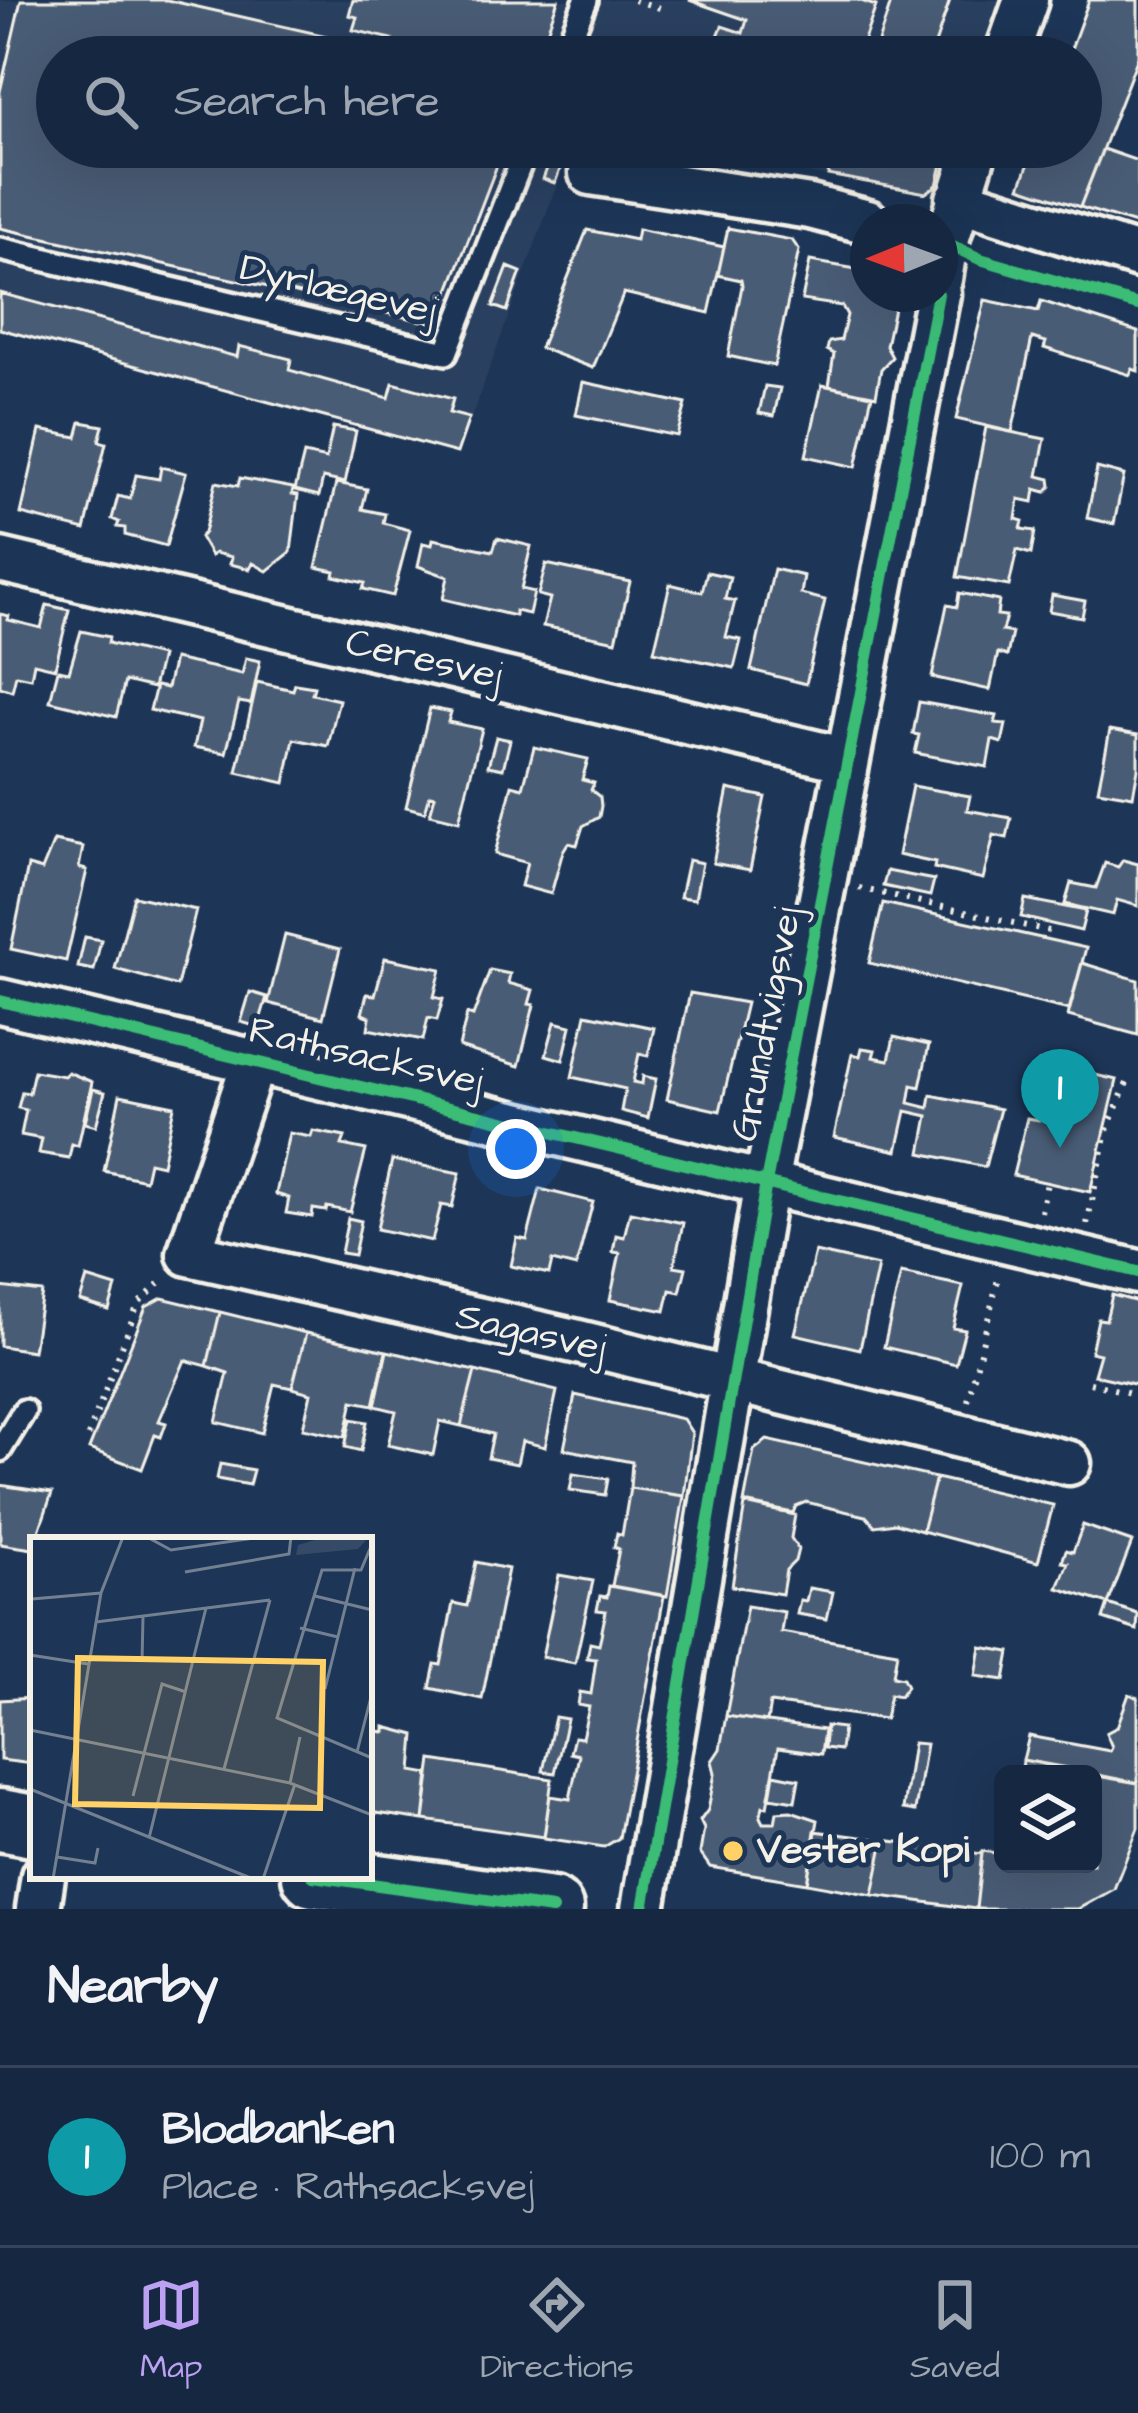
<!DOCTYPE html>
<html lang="en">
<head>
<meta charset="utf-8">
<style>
	body { margin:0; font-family:"Architects Daughter",sans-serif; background:#23344c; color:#f1f3f6 }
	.controls { position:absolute; right:36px; bottom:36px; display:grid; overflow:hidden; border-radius:18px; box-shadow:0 12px 48px #0002 }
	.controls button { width:108px; height:108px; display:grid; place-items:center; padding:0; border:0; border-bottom:3px solid #35445a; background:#162841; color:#f1f3f6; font:60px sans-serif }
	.compass { position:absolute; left:850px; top:204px; width:108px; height:108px; border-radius:50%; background:#162841; box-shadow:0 12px 48px #0002; rotate:269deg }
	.you { position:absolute; left:516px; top:1149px; width:42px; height:42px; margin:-30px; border:9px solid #fff; border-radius:50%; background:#1a73e8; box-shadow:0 0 0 18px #1a73e833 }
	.badge { display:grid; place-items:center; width:78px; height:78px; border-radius:50%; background:#bca0f2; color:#fff; font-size:39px; font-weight:700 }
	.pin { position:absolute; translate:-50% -99px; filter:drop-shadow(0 3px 6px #0008) }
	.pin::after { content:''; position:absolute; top:63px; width:42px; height:36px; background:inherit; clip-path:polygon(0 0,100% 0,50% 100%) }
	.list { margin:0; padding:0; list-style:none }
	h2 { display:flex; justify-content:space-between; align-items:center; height:156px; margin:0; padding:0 48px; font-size:51px }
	h2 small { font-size:39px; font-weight:400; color:#9ea6b1 }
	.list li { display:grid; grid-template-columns:78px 1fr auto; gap:36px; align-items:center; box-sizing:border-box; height:180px; padding:0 48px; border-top:3px solid #35445a }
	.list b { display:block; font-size:45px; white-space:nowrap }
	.list p { margin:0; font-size:39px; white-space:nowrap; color:#9ea6b1 }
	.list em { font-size:39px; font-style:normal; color:#9ea6b1 }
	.icon { flex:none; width:66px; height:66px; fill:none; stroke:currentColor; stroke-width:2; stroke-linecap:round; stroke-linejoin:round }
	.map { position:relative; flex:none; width:1138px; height:1909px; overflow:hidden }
	.search { position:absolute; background:#162841; box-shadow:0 12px 48px #0002; left:36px; right:36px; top:36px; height:132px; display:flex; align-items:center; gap:30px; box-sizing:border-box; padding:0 42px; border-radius:66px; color:#9ea6b1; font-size:45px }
	.sheet { height:336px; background:#162841 }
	nav { display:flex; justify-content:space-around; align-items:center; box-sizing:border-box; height:168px; border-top:3px solid #35445a; background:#162841; font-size:33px; color:#9ea6b1 }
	nav a { display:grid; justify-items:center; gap:6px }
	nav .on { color:#bca0f2 }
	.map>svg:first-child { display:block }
	.built { fill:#2a4060 }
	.building { fill:#485b74; stroke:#f4f1e8; stroke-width:3 }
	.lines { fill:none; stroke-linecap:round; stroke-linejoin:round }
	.lane-casing { stroke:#f4f1e8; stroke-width:30 }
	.street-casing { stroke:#f4f1e8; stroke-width:51 }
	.secondary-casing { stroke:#f4f1e8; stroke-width:69 }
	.path { stroke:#f4f1e8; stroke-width:6; stroke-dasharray:3 9; stroke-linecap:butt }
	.lane { stroke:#1d3557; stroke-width:21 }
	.street { stroke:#1d3557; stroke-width:42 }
	.secondary { stroke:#1d3557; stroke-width:60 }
	.cycleway-casing { stroke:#1d3557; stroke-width:20 }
	.cycleway { stroke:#3abd76; stroke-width:12 }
	.poi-dot { fill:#ffd166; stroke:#1d3557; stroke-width:4.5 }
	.labels { text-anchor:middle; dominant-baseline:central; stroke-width:10; stroke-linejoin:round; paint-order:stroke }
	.street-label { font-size:39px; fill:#f4f1e8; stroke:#1d3557 }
	.poi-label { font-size:39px; font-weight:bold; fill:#f4f1e8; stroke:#1d3557; text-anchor:start }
	.inset-road { fill:none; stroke:#738091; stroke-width:3 }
	.view { fill:#ffd166; fill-opacity:0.15; stroke:#ffd166; stroke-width:6 }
	.inset-edge { fill:none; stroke:#f4f1e8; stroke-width:6 }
</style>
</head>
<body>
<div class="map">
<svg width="1138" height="1909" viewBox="0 0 1138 1909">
	<rect width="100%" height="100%" fill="#1d3557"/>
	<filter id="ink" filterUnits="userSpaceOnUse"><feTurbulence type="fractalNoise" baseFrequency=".00833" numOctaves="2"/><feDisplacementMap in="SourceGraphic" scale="24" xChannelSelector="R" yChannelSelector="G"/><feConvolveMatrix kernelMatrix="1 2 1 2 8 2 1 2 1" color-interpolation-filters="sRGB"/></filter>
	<g filter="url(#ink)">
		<path class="built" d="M 0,0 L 1012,0 L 994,57 L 57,57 L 57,147 L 571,147 L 458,454 L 0,329 Z
			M 658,147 L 967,147 L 951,198 Z"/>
		<path class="building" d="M 21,0 L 167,0 L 389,50 L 392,39 L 353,30 L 357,17 L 349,15 L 353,0 L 558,0 L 538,57 L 57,57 L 57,147 L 504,147 L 436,324 L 0,228 L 0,92 Z
			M 689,0 L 858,0 L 876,6 L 858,57 L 832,48 L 828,57 L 608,57 L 618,33 L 712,51 L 722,26 L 743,33 L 747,20 Z
			M 892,0 L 950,0 L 932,53 L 942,57 L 901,57 L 876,48 Z
			M 1089,0 L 1138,0 L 1138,57 L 1080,207 L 1020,187 L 1035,147 L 1081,147 L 1081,57 L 1068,57 Z
			M 555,147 L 568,147 L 555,183 L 543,179 Z
			M 665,147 L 812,147 L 808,168 L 738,155 L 736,160 Z
			M 833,147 L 946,147 L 937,185 L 926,193 L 828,175 Z
			M 1103,149 L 1138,161 L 1138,225 L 1080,207 Z
			M 728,228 L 792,240 L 799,250 L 774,366 L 728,356 L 742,286 L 741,280 L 718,275 Z
			M 638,229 L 724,247 L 709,313 L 624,293 L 593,368 L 540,348 L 587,230 L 636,240 Z
			M 810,261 L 868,271 L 868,294 L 897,294 L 886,346 L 892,357 L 881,369 L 876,396 L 829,386 L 834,354 L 827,350 L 829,342 L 841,340 L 847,315 L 842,306 L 802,300 Z
			M 508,267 L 521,272 L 507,311 L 493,306 Z
			M 0,293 L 237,357 L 239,346 L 291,359 L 289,370 L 389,398 L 393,383 L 453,399 L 449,413 L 469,418 L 457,453 L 0,329 Z
			M 985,300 L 1038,311 L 1041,301 L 1138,332 L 1138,371 L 1132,369 L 1130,375 L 1044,348 L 1046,342 L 1032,338 L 1012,432 L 956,419 Z
			M 583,382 L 686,404 L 677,436 L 576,415 Z
			M 822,385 L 872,395 L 856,467 L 806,456 Z
			M 765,386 L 780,388 L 774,416 L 759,413 Z
			M 81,422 L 103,426 L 99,441 L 106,443 L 85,530 L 21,514 L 40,430 L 77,437 Z
			M 333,427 L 356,431 L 345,483 L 323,478 L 319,496 L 295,490 L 304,454 L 326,459 Z
			M 986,427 L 1045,439 L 1038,476 L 1050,479 L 1051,486 L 1046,492 L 1035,489 L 1033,502 L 1019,499 L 1016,519 L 1023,521 L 1021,529 L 1035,531 L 1031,554 L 1017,550 L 1009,586 L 957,577 Z
			M 161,467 L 186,473 L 166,546 L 125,535 L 125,528 L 117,527 L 119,522 L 112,519 L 118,496 L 130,499 L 136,475 L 159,479 Z
			M 1097,468 L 1124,475 L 1114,524 L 1087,518 Z
			M 240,478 L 293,488 L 292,494 L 298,495 L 291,552 L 267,571 L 253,563 L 250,569 L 230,564 L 232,557 L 215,553 L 211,556 L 200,537 L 204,533 L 216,482 L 238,486 Z
			M 336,483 L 367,489 L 362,509 L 385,514 L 383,523 L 410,530 L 393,596 L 363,589 L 365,583 L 334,576 L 335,571 L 316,567 Z
			M 497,538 L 531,546 L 521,589 L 534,592 L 529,614 L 515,611 L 515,616 L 443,599 L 448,577 L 418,566 L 423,543 L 432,545 L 433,539 L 493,551 Z
			M 546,564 L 630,582 L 616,641 L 543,626 L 550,598 L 538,595 Z
			M 774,569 L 804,576 L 801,594 L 825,600 L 806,684 L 751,670 Z
			M 707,572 L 730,577 L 725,599 L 735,601 L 726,637 L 741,640 L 734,668 L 654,651 L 670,584 L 702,592 Z
			M 959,593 L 999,601 L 997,615 L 1006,616 L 1002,631 L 1012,633 L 1007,656 L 998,653 L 990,690 L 932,677 L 947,605 L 957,607 Z
			M 1052,595 L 1085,601 L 1082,617 L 1049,611 Z
			M 47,605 L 69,610 L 55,668 L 34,663 L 31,678 L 16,675 L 12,691 L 0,687 L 0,614 L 9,616 L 8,620 L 41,628 Z
			M 81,631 L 109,637 L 108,643 L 161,656 L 153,688 L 125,681 L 116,717 L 50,701 L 58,670 L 69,672 Z
			M 246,658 L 260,661 L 251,704 L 239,702 L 226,753 L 194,747 L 200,721 L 150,710 L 156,686 L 167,688 L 174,659 L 242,674 Z
			M 257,682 L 293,690 L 295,684 L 314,687 L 312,694 L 339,700 L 328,746 L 294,739 L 285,783 L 237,772 Z
			M 919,702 L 997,716 L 995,723 L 1006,724 L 1002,743 L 992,740 L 987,767 L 915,753 L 919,735 L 913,734 Z
			M 430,708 L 451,712 L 448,722 L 482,729 L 459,821 L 430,814 L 435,796 L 430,795 L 425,812 L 406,807 Z
			M 1110,730 L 1138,735 L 1138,769 L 1133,796 L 1098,790 Z
			M 496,737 L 510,740 L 503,769 L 488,766 Z
			M 534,747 L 588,759 L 582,780 L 594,783 L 591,790 L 600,797 L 601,806 L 599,817 L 583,826 L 577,845 L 568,843 L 563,851 L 551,894 L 521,886 L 527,863 L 495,854 L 512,785 L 523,788 Z
			M 912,786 L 970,796 L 967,810 L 1011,818 L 1007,838 L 994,835 L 983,879 L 934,868 L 935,863 L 898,855 Z
			M 728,789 L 765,797 L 750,870 L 713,863 Z
			M 54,841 L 83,847 L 79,868 L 87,870 L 66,961 L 11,949 L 28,866 L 42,870 Z
			M 688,860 L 702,863 L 695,899 L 680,897 Z
			M 1123,860 L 1138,864 L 1138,906 L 1117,900 L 1113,915 L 1065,904 L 1071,883 L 1096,888 L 1105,863 L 1118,867 Z
			M 887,871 L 934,880 L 930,896 L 883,886 Z
			M 134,896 L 196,910 L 177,986 L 115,969 Z
			M 1025,899 L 1086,911 L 1081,931 L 1021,917 Z
			M 883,903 L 1086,948 L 1069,1010 L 869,963 Z
			M 285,935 L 340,949 L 323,1018 L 268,1003 Z
			M 85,937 L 101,940 L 94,970 L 78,967 Z
			M 385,958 L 441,969 L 434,997 L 443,999 L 437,1020 L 428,1018 L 423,1040 L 368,1029 L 370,1017 L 362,1014 L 367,994 L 375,995 Z
			M 1082,963 L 1138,980 L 1138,1035 L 1068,1016 Z
			M 490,970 L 510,974 L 508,983 L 533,990 L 529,1004 L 534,1005 L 519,1066 L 459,1047 L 467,1014 L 473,1016 Z
			M 250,992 L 267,997 L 258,1027 L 241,1022 Z
			M 690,993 L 746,1003 L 720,1111 L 667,1099 Z
			M 586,1014 L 654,1028 L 648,1056 L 639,1054 L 633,1082 L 642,1084 L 643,1076 L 656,1079 L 648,1118 L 621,1111 L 625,1089 L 572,1077 Z
			M 555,1022 L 571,1026 L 563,1060 L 546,1055 Z
			M 894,1037 L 929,1045 L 920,1087 L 912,1085 L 909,1103 L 929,1108 L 931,1095 L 1000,1109 L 985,1167 L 921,1153 L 928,1116 L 906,1111 L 897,1151 L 834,1137 L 852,1054 L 860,1056 L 862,1048 L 875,1050 L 873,1057 L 889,1060 Z
			M 1039,1062 L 1117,1080 L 1090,1192 L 1013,1175 L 1027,1118 L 1039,1120 L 1046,1087 L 1033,1085 Z
			M 34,1071 L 64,1076 L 68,1072 L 92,1082 L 78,1146 L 72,1144 L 69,1158 L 39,1153 L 42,1139 L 21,1135 L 26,1110 L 18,1108 L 22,1092 L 29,1093 Z
			M 93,1089 L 105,1092 L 96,1126 L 85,1123 Z
			M 120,1095 L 174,1106 L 162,1165 L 149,1162 L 145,1180 L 104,1171 Z
			M 313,1131 L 345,1137 L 342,1145 L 366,1150 L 350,1212 L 327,1207 L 326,1211 L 313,1209 L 312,1217 L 286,1213 L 289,1198 L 276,1194 L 289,1133 L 311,1137 Z
			M 392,1160 L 460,1173 L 452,1207 L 441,1205 L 432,1241 L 377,1229 Z
			M 540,1189 L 593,1202 L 576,1267 L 552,1261 L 549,1274 L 511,1266 L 517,1238 L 527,1240 Z
			M 630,1212 L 683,1223 L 674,1266 L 686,1268 L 680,1292 L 670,1290 L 665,1311 L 610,1300 L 620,1253 L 613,1252 L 616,1235 L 624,1237 Z
			M 348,1218 L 361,1221 L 354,1255 L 341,1253 Z
			M 815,1252 L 878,1266 L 860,1349 L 795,1334 Z
			M 901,1273 L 963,1286 L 953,1328 L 965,1330 L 956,1364 L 884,1347 Z
			M 87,1278 L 116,1287 L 109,1310 L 80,1301 Z
			M 0,1287 L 42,1292 L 33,1351 L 0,1346 Z
			M 1112,1295 L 1138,1302 L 1138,1385 L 1094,1375 L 1100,1354 L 1091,1352 L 1098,1319 L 1106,1320 Z
			M 162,1298 L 220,1312 L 207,1366 L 185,1360 L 159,1421 L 166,1423 L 161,1437 L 155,1435 L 142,1469 L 89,1449 L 146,1307 Z
			M 220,1312 L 306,1333 L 292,1388 L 274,1384 L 262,1433 L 216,1422 L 228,1373 L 207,1366 Z
			M 306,1333 L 386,1351 L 374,1405 L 353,1401 L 345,1437 L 303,1428 L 311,1393 L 292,1388 Z
			M 387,1351 L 475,1371 L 461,1426 L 440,1421 L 433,1455 L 388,1445 L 396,1411 L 375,1406 Z
			M 475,1371 L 557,1391 L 545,1447 L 522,1441 L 517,1464 L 488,1458 L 493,1434 L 461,1426 Z
			M 575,1395 L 683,1419 L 692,1433 L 684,1496 L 630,1488 L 632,1462 L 564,1449 Z
			M 351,1419 L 367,1422 L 361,1451 L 345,1447 Z
			M 767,1440 L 936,1478 L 922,1531 L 895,1523 L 875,1526 L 866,1516 L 806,1502 L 796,1506 L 793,1513 L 744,1503 L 754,1450 Z
			M 220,1464 L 253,1470 L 249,1485 L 217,1479 Z
			M 573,1474 L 608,1479 L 605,1495 L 570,1490 Z
			M 936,1478 L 1053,1505 L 1038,1562 L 922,1531 Z
			M 0,1485 L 52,1493 L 33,1549 L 0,1544 Z
			M 630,1488 L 684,1496 L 667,1596 L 612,1586 L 619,1549 L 614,1547 L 617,1533 L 622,1535 Z
			M 745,1504 L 795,1515 L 791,1538 L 798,1549 L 795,1561 L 786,1570 L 782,1594 L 732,1586 Z
			M 1083,1525 L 1132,1542 L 1108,1604 L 1058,1588 L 1068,1563 L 1062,1562 L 1066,1550 L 1073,1552 Z
			M 476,1562 L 508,1569 L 482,1699 L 430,1688 L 435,1664 L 441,1665 L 453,1603 L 467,1606 Z
			M 559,1575 L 593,1581 L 575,1663 L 542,1657 Z
			M 609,1586 L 664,1596 L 619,1838 L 604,1847 L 544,1838 L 550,1796 L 570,1799 L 579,1755 L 570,1753 L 574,1737 L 582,1738 L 589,1707 L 578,1705 L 580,1692 L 591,1694 L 596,1659 L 587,1658 L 590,1643 L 599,1645 L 606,1611 L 597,1610 L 600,1596 L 607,1597 Z
			M 809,1588 L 833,1592 L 827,1619 L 797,1614 L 800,1600 L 806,1601 Z
			M 1108,1604 L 1138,1614 L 1137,1630 L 1103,1619 Z
			M 747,1606 L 784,1612 L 781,1632 L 897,1652 L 893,1676 L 903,1678 L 907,1686 L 900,1696 L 890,1694 L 885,1719 L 770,1703 L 767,1722 L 726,1716 Z
			M 981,1647 L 1010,1652 L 1005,1680 L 976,1676 Z
			M 1129,1694 L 1138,1698 L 1138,1783 L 1023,1760 L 1029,1736 L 1110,1751 L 1112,1747 L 1106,1733 L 1117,1727 Z
			M 33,1698 L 33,1764 L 0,1760 L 0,1700 Z
			M 726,1716 L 824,1730 L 821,1754 L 778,1748 L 767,1807 L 763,1806 L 760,1817 L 763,1823 L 775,1823 L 777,1812 L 791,1811 L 818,1820 L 807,1883 L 710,1867 L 700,1853 L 704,1829 L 700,1821 L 708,1810 L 715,1773 L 712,1761 L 720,1749 Z
			M 555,1717 L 567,1719 L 555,1773 L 543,1771 Z
			M 826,1726 L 843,1728 L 840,1750 L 824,1748 Z
			M 385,1727 L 415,1735 L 412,1771 L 429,1774 L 424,1820 L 369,1812 L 370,1730 L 385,1732 Z
			M 913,1743 L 926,1744 L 915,1811 L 903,1809 Z
			M 432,1760 L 552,1779 L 544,1837 L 424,1820 Z
			M 1023,1760 L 1084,1771 L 1040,1774 L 1022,1770 Z
			M 774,1774 L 799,1779 L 795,1801 L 770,1797 Z
			M 1097,1776 L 1138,1783 L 1138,1828 L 1114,1889 L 1078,1909 L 976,1909 L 982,1851 L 1003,1854 L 1003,1864 L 1093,1864 L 1093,1787 Z
			M 815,1831 L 884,1840 L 873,1895 L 807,1883 Z
			M 884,1840 L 982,1854 L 976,1909 L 873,1895 Z"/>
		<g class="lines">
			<g class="lane-casing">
				<path id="lane" d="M 563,57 L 586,0
					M 0,249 L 446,353 L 527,147
					M 0,1450 L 24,1411"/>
			</g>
			<g class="street-casing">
				<path id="street" d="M 1006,57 L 1026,0
					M 591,173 L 810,207 L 868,222
					M 958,199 L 1138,256
					M 940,279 L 946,243 L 976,147
					M 0,560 L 847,760
					M 0,1001 L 1138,1272
					M 254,1061 L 189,1254 L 574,1341 L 1069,1463
					M 38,1909 L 43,1876
					M 643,1909 L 766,1183 L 938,294"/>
			</g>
			<g class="secondary-casing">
				<path id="secondary" d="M 0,1820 L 33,1826
					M 313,1876 L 552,1909"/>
			</g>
			<path class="path" d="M 634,0 L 663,9
				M 859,888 L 1049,931
				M 1041,1212 L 1047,1183
				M 1087,1224 L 1108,1127 L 1130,1076
				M 1090,1383 L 1138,1395
				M 968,1401 L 998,1279
				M 88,1436 L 138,1304 L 163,1280"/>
			<use href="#lane" class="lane"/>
			<use href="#street" class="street"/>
			<use href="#secondary" class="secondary"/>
			<g class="cycleway-casing">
				<path id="cycleway" d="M 946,243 L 980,259 L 1138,305
					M 0,1001 L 1138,1272
					M 313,1876 L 552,1909
					M 643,1909 L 766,1183 L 938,294"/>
			</g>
			<use href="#cycleway" class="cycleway"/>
		</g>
	</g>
	<circle class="poi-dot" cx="733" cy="1851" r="12"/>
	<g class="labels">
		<g class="street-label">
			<text transform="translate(338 290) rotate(13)">Dyrlægevej</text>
			<text transform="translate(424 660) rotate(13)">Ceresvej</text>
			<text transform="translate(767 1024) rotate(-79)">Grundtvigsvej</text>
			<text transform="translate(366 1057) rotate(13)">Rathsacksvej</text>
			<text transform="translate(531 1333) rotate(13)">Sagasvej</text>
		</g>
		<g class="poi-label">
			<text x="757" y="1851">Vester Kopi</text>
		</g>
	</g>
	<g transform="translate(30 1537)">
		<rect width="342" height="342" fill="#1d3557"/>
		<path d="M 295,0 L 339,0 L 328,12 L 266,18 L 268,8 Z" fill="#354a67"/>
		<path class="inset-road" d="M 117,0 L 141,13 L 231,0M 342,7 L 331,33 L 292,33 L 247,181 L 342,221M 155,35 L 259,17 L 261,0M 285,59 L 342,73M 2,62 L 71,56M 66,85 L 240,63M 270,91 L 308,100M 0,118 L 58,127M 112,125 L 113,80M 295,152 L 325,31M 0,193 L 260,246 L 342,278M 327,215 L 342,156M 194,232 L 240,63M 260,246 L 270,200M 0,252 L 223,342M 103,259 L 132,147 L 156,155M 119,301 L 176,71M 27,320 L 65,326 L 68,311M 23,342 L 71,56 L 93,0M 233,342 L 265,247"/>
		<path class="view" d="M 48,121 L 293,125 L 290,271 L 45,267 Z"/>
		<rect width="342" height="342" class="inset-edge"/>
	</g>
</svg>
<div class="controls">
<button><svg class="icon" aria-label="layers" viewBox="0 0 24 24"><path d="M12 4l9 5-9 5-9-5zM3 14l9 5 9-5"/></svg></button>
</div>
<svg class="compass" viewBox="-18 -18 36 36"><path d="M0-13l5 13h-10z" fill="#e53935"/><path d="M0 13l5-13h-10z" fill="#9ea6b1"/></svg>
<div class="you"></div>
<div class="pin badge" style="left:1060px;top:1148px;background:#0f9aa8">1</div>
<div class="search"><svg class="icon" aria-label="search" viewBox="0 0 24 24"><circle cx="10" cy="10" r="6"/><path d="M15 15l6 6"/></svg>Search here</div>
</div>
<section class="sheet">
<h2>Nearby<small></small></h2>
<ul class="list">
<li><span class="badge" style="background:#0f9aa8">1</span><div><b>Blodbanken</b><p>Place · Rathsacksvej</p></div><em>100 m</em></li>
</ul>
</section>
<nav>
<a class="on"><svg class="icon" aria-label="map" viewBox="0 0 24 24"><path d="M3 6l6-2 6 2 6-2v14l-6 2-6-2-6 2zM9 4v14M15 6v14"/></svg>Map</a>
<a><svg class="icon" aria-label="directions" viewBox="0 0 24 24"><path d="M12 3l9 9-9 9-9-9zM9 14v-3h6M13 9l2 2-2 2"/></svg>Directions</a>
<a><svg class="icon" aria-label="saved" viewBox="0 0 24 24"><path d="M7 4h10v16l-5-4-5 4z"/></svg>Saved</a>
</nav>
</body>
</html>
